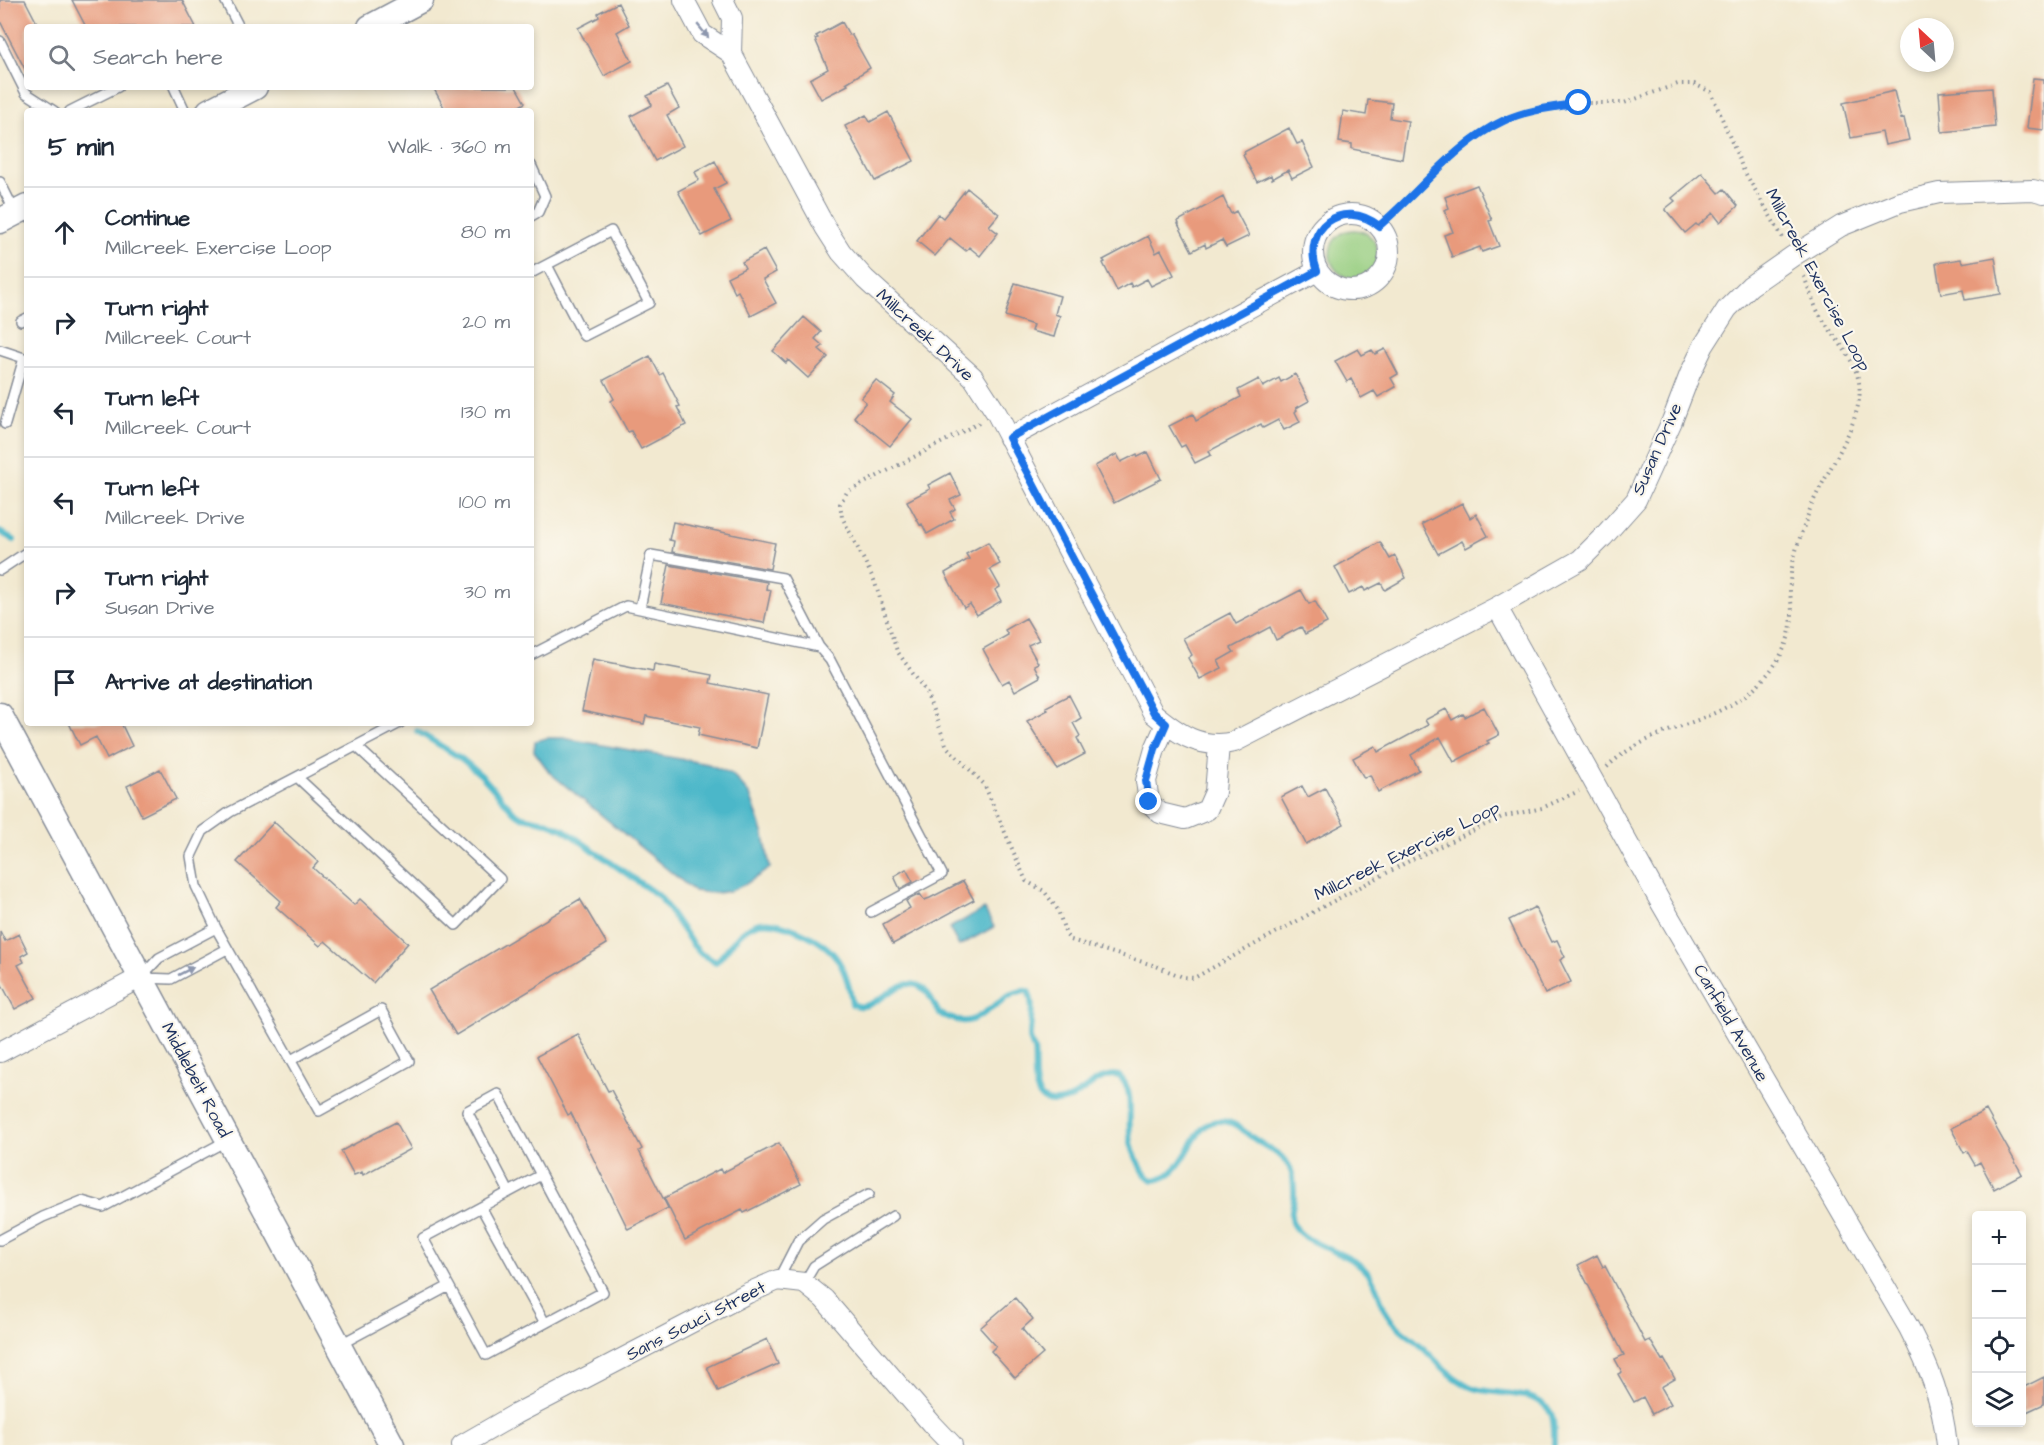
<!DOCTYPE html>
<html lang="en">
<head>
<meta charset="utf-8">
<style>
	body { margin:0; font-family:"Architects Daughter",sans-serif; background:#f6f6f7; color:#1f2937 }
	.controls { position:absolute; right:18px; bottom:18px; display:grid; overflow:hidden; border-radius:6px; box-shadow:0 3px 9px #0003 }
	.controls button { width:54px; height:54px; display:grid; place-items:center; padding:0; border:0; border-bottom:2px solid #e0e1e3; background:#fff; color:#1f2937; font:30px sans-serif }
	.compass { position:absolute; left:1900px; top:18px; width:54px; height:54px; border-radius:50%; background:#fff; box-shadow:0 3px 9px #0003; rotate:334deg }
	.stop { position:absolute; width:18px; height:18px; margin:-14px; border:4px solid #1a73e8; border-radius:50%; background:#fff }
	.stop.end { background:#1a73e8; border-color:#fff; box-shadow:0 2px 6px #0008 }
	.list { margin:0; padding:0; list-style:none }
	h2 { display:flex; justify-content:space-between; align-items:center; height:78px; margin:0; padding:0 24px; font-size:26px }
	h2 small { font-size:20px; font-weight:400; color:#747a83 }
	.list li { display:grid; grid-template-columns:39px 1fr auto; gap:18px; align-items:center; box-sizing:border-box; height:90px; padding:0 24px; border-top:2px solid #e0e1e3 }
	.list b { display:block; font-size:22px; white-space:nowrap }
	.list p { margin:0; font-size:20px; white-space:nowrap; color:#747a83 }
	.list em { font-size:20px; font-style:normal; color:#747a83 }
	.icon { flex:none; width:33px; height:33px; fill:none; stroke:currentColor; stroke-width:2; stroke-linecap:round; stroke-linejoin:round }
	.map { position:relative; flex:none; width:2044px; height:1445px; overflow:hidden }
	.search { position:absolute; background:#fff; box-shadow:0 3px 9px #0003; left:24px; top:24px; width:510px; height:66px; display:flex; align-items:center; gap:15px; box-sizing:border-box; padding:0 21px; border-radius:6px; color:#747a83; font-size:22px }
	.panel { position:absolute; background:#fff; box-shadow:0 3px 9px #0003; left:24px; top:108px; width:510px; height:618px; border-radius:6px }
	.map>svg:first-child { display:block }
	.green { fill:#97ce81; stroke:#597e70; stroke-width:1.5 }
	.water { fill:#4cb7c9; stroke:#347394; stroke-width:1.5 }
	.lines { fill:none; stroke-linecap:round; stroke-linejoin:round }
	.stream { stroke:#4cb7c9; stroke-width:6 }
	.building { fill:#e89a7b }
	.service-casing { stroke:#868c97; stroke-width:12 }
	.minor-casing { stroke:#868c97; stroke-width:22 }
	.tertiary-casing { stroke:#868c97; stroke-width:27 }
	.path { stroke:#868c97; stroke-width:4; stroke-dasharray:1.5 4.5; stroke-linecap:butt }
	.service { stroke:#fff; stroke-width:9 }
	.minor { stroke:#fff; stroke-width:20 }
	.tertiary { stroke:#fff; stroke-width:24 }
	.oneway { fill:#8d97ae }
	.route { stroke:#1a73e8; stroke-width:8 }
	.labels { text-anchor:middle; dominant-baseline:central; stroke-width:4.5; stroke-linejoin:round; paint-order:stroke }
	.street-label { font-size:18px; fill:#1b2f5e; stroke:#fbf7ec }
</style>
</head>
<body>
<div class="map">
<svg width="2044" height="1445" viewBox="0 0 2044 1445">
	<rect width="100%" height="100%" fill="#fbf7ec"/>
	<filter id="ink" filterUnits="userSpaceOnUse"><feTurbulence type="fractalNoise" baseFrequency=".0167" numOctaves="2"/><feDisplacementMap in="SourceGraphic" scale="12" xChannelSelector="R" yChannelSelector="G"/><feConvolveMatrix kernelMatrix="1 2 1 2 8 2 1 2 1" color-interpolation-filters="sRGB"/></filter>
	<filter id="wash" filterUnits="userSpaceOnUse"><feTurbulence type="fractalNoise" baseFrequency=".008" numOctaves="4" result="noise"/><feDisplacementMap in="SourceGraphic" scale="24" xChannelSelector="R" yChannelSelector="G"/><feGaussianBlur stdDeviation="1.35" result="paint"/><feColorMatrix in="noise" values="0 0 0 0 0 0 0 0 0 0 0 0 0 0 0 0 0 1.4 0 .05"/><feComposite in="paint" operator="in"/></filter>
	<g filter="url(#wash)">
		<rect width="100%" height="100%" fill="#f2e9d0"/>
		<path class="green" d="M1330 254a24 24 0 1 1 48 0a24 24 0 1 1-48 0Z"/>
		<path class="water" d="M 547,738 L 563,738 L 708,764 L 732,774 L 750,795 L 764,835 L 770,868 C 740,888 731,897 694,891 L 550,773 L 534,751 L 535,741 Z
			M 984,909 L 994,927 L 959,946 L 949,928 Z"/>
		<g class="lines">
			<path class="stream" d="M 0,532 L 14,540
				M 417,731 L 462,759 L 482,776 L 514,812 L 522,817 L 546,822 L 563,829 L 660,897 L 693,945 L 701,954 L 716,962 C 730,948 737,931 756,924 C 777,917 822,939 835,956 C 845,969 850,988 852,1004 C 876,1017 900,967 925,990 C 931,996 935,1006 939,1014 C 946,1016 955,1021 962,1021 C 982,1024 1006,988 1028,991 C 1035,1004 1030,1022 1030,1037 C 1030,1042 1033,1045 1034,1050 C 1037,1064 1028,1100 1052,1102 C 1080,1104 1096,1070 1119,1076 C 1135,1089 1128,1117 1130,1135 C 1131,1147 1135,1157 1141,1167 C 1144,1173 1147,1178 1154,1180 C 1195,1174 1188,1109 1231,1123 C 1240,1126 1245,1133 1253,1138 C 1281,1158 1295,1156 1294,1196 C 1294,1204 1289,1215 1292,1223 C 1302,1244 1343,1251 1361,1266 C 1382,1283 1378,1309 1395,1324 C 1402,1331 1411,1337 1419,1344 C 1434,1359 1448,1375 1467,1385 C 1489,1398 1536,1386 1551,1413 C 1555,1422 1554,1436 1554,1445"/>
		</g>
		<g id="blocks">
			<path class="building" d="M 0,0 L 25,0 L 39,27 L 27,27 L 27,73 L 0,21 Z
				M 72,0 L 182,0 L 196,27 L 86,27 Z
				M 618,3 L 629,25 L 617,32 L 632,61 L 604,76 L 578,28 L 599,17 L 598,13 Z
				M 842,22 L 849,35 L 851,34 L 870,68 L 846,83 L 848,85 L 821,99 L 810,79 L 828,69 L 815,39 L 818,38 L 816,36 Z
				M 2033,78 L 2044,79 L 2044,130 L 2027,128 Z
				M 667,86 L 679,108 L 667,115 L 683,146 L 655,161 L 631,116 L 652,105 L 647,96 Z
				M 433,87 L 516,87 L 525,103 L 511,111 L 446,111 Z
				M 1992,88 L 1995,127 L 1942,132 L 1939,92 Z
				M 1894,91 L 1901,119 L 1904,118 L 1909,140 L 1885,145 L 1882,132 L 1851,138 L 1843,103 Z
				M 1368,100 L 1392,103 L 1390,118 L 1408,121 L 1402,159 L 1352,149 L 1352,144 L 1339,142 L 1343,111 L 1366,115 Z
				M 888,112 L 914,161 L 875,181 L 845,126 L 866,115 L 870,122 Z
				M 1289,128 L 1297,144 L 1302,142 L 1314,167 L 1292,178 L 1288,170 L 1272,179 L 1271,175 L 1257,182 L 1243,155 L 1245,154 L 1244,152 Z
				M 715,161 L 726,183 L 714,189 L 731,221 L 702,236 L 678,191 L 699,180 L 695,172 Z
				M 1702,173 L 1719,193 L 1724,189 L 1738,206 L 1720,222 L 1713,213 L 1698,226 L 1696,224 L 1685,233 L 1665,209 L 1675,201 L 1672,198 Z
				M 1477,185 L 1492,220 L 1489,221 L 1499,246 L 1482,252 L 1480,247 L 1452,257 L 1444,235 L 1453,232 L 1444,210 L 1449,208 L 1445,197 Z
				M 967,188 L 999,214 L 989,226 L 998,233 L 980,256 L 969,247 L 966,251 L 950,238 L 935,256 L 917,241 L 938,214 L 943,218 Z
				M 1223,197 L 1231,214 L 1236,211 L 1249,236 L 1226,247 L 1222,240 L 1206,248 L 1205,244 L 1192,251 L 1178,224 L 1179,224 L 1178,221 Z
				M 1148,236 L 1156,253 L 1161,250 L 1174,275 L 1151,286 L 1147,279 L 1132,287 L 1130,283 L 1117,291 L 1103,263 L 1105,262 L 1103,260 Z
				M 764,250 L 776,272 L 763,279 L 776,303 L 751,316 L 738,291 L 735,293 L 727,277 L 745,268 L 742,262 Z
				M 1995,257 L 2001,294 L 1965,300 L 1963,290 L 1941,294 L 1936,263 L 1961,259 L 1962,263 Z
				M 1015,283 L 1060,296 L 1055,314 L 1060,316 L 1054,337 L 1031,331 L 1033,325 L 1005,316 Z
				M 804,317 L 821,332 L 815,339 L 823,346 L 819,349 L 828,357 L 808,378 L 788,360 L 786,363 L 773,351 Z
				M 1358,349 L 1362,355 L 1372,350 L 1375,354 L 1385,349 L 1398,374 L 1391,378 L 1396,387 L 1378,397 L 1374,391 L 1361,398 L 1351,379 L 1347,382 L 1335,361 Z
				M 650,356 L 660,375 L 663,373 L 680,406 L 677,407 L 686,425 L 641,449 L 631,431 L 628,432 L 611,401 L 614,399 L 604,380 Z
				M 1295,374 L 1309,401 L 1296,408 L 1297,410 L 1295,412 L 1300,422 L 1284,430 L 1278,420 L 1263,428 L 1261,424 L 1209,451 L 1211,455 L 1195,463 L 1185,445 L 1181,447 L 1169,426 L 1193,414 L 1196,421 L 1241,397 L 1238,390 L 1259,379 L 1263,387 L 1279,378 L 1281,382 Z
				M 876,380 L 895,395 L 890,402 L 912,419 L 890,446 L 854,417 L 866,402 L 861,398 Z
				M 1148,452 L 1161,479 L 1114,503 L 1095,466 L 1117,454 L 1121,462 L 1137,454 L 1138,457 Z
				M 950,473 L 961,495 L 950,500 L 955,509 L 950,512 L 954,519 L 927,534 L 922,524 L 920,525 L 907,501 L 930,489 L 928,485 Z
				M 1462,503 L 1470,518 L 1476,514 L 1488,536 L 1466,548 L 1462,541 L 1438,554 L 1422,524 Z
				M 673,522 L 775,543 L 770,569 L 672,552 L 674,541 L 669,540 Z
				M 988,542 L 1000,564 L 990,569 L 1000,587 L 995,590 L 1001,601 L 977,615 L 970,604 L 964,608 L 945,573 L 969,559 L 966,554 Z
				M 1380,542 L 1390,559 L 1395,556 L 1406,578 L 1385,590 L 1381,583 L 1365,591 L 1363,587 L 1349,594 L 1335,567 Z
				M 669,565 L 767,582 L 766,589 L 771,590 L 764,623 L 661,603 Z
				M 1301,590 L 1309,604 L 1315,601 L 1327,623 L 1305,634 L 1301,627 L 1276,640 L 1270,627 L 1231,648 L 1234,652 L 1218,661 L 1222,668 L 1200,679 L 1188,658 L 1192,655 L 1183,638 L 1230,613 L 1236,624 Z
				M 1026,618 L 1039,640 L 1028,645 L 1038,663 L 1034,665 L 1040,677 L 1015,691 L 1009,680 L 1002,684 L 983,649 L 1008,635 L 1005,630 Z
				M 593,659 L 653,671 L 654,664 L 712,675 L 710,683 L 768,695 L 757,748 L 698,735 L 700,727 L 646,716 L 644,724 L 582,711 Z
				M 1069,695 L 1081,718 L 1073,723 L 1080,736 L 1077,738 L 1085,754 L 1057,769 L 1027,721 L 1048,710 L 1046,707 Z
				M 1484,707 L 1499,735 L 1487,741 L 1489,743 L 1454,762 L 1440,737 L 1411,755 L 1419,770 L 1378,792 L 1370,775 L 1364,778 L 1353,758 L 1375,746 L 1378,752 L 1428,725 L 1425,720 L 1446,709 L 1452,720 L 1463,714 L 1465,717 Z
				M 69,723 L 125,723 L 122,725 L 132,746 L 107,759 L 96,737 L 80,745 Z
				M 160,769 L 176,799 L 142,816 L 127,786 Z
				M 1302,786 L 1308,797 L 1325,788 L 1344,824 L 1306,844 L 1281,797 Z
				M 274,822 L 318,862 L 313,868 L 354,905 L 360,899 L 408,943 L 373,983 L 325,941 L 320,946 L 276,907 L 281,901 L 237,862 Z
				M 906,869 L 913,882 L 900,889 L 894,876 Z
				M 963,881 L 974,900 L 893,944 L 883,924 L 910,908 L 906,901 L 920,894 L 924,900 L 930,898 Z
				M 580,899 L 607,944 L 456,1035 L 429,990 Z
				M 1535,907 L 1552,942 L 1557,940 L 1565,957 L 1560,960 L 1571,982 L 1545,994 L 1509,920 Z
				M 0,931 L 5,941 L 19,934 L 28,952 L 21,956 L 24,962 L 18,965 L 36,998 L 15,1009 L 0,981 Z
				M 578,1034 L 608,1091 L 611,1090 L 642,1149 L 639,1151 L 668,1208 L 628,1229 L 571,1113 L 568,1115 L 537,1056 Z
				M 1986,1110 L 2022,1174 L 1994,1189 L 1980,1162 L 1975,1165 L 1967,1151 L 1964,1153 L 1951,1128 Z
				M 396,1122 L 411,1149 L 363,1175 L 362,1172 L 354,1175 L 341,1151 Z
				M 779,1143 L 801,1184 L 744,1213 L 742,1210 L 685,1240 L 664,1198 L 720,1169 L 722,1173 Z
				M 1597,1255 L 1603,1267 L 1605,1266 L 1645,1342 L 1650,1340 L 1662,1360 L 1664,1359 L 1675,1379 L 1661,1387 L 1671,1404 L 1652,1414 L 1643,1397 L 1634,1402 L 1618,1374 L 1622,1372 L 1615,1359 L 1624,1355 L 1578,1265 Z
				M 1015,1298 L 1033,1319 L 1022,1329 L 1043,1354 L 1015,1378 L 991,1351 L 996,1346 L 980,1328 Z
				M 767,1339 L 778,1364 L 718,1391 L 707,1367 Z
				M 2044,1377 L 2044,1404 L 2022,1414 L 2022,1388 Z"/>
		</g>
	</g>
	<g filter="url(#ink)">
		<use href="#blocks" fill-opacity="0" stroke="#868c97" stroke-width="1.5"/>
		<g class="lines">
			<g class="service-casing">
				<path id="service" d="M 225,0 L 239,27
					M 0,41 L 26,93 L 54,111
					M 174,87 L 185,111
					M 70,111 L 118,87
					M 531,165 L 545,196 L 538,212 L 531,216
					M 0,182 L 15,212
					M 531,273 L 611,231 L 649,303 L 584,336 L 547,265
					M 21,321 L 27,318
					M 0,350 L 24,358 L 5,424
					M 0,570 L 27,552
					M 640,608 L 651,555 L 783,578 L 819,647
					M 531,655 L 626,606 L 819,647 L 830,660 L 942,874 L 871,912
					M 297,777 L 456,925 L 500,879 L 356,746
					M 141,977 L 159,958 L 216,928
					M 143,978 L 171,979 L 227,949
					M 291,1060 L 381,1010 L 409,1061 L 319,1111 L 216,928 L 196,886 L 191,856 L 203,831 L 230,812 L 400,723
					M 509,1192 L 467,1111 L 498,1094 L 541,1175
					M 481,1207 L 545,1323
					M 0,1240 L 43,1217 L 82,1201 L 103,1207 L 228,1140
					M 778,1280 L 798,1241 L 823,1219 L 869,1194
					M 804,1283 L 814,1266 L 893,1216
					M 339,1345 L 449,1286 L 486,1355 L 603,1292 L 541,1175 L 423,1238 L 449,1286"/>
			</g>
			<g class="minor-casing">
				<path id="minor" d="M 684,0 L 702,34 L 731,53 L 825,227 L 841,252 L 865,279 L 973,377 L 997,414 L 1153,713 C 1178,734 1201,750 1234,742 L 1497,607 L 1580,560 L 1603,537 L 1636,500 L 1672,421 L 1690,374 L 1704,345 L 1727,309 L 1750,286 L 1793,256 L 1841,226 L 1900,202 L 1939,193 L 2033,190 L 2044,193
					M 723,0 L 732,18 L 731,53
					M1313 252a38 38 0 1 1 76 0a38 38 0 1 1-76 0Z
					M 1009,438 L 1317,271
					M 1497,607 L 1661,903 L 1909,1328 C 1930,1369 1942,1399 1947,1445
					M 1166,724 L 1155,749 L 1146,781 L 1149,802 L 1160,813 L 1185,819 L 1207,810 L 1215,792 L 1219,745
					M 0,1052 L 141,977
					M 462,1445 L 516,1414 L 748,1293 L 778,1280 L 804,1283 L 824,1299 L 931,1423 L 952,1445"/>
			</g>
			<g class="tertiary-casing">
				<path id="tertiary" d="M 370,27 L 421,0
					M 209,111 L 255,87
					M 0,221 L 27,207
					M 0,715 L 392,1445"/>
			</g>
			<path class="path" d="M 1379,226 L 1474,137 L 1503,120 L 1544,108 L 1579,103 L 1624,103 L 1678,84 L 1694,84 L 1711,92 L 1743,169 L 1783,238
				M 979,423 L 847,492 L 840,504 L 842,517 L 874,580 L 897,651 L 926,692 L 947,747 L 984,784 L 1026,881 L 1044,891 L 1058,910 L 1066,935 L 1071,940 L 1156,966 L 1183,977 L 1194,978 L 1326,905 L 1415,858 L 1502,817 L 1542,808 L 1579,791
				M 1607,767 C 1649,727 1704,727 1747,694 C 1772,674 1791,647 1792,614 C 1792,603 1789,592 1790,582 C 1792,558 1801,534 1809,512 C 1822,475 1869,417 1858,378 C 1853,356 1829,331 1818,312 C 1812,300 1808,286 1803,274"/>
			<use href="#service" class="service"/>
			<use href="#minor" class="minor"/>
			<use href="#tertiary" class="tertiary"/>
		</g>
		<defs><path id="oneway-solid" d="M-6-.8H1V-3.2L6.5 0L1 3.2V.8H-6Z" transform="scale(1.5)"/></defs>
		<g class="oneway">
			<use href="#oneway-solid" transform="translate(703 31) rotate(50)"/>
			<use href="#oneway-solid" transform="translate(186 971) rotate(-27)"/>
		</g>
	</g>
	<g class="lines" filter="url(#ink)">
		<path class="route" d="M 1149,802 L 1146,781 L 1155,749 L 1166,724 L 1154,713 L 1009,438 L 1317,271 C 1301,228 1342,197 1379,226 C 1418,193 1457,142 1503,121 C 1526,110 1554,107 1579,103"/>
	</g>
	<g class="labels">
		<g class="street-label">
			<text transform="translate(1818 280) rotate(62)">Millcreek Exercise Loop</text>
			<text transform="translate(925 335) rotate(43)">Millcreek Drive</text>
			<text transform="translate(1657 449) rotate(-66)">Susan Drive</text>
			<text transform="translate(1407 851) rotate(-26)">Millcreek Exercise Loop</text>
			<text transform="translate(1731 1023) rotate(60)">Canfield Avenue</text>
			<text transform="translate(196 1080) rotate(62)">Middlebelt Road</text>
			<text transform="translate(696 1321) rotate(-27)">Sans Souci Street</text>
		</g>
	</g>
</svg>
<div class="controls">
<button>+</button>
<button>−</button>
<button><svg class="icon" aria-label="locate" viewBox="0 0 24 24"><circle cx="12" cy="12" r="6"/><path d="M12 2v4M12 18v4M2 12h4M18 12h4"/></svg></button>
<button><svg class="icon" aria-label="layers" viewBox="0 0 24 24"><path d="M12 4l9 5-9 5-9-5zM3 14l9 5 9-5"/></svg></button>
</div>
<svg class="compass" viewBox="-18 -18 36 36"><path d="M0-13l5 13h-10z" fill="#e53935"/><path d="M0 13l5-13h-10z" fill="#747a83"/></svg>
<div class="stop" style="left:1579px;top:103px"></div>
<div class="stop end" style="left:1149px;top:802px"></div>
<div class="search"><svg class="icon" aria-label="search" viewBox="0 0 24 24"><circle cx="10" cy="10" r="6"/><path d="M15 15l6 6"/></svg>Search here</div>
<section class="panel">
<h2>5 min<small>Walk · 360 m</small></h2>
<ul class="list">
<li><svg class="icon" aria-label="ahead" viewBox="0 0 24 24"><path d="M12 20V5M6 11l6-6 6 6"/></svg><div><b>Continue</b><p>Millcreek Exercise Loop</p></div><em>80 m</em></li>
<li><svg class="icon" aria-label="right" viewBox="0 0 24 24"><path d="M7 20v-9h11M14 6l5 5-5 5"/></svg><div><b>Turn right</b><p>Millcreek Court</p></div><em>20 m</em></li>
<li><svg class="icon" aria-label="left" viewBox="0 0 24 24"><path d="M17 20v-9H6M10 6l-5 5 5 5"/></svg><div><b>Turn left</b><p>Millcreek Court</p></div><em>130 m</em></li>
<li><svg class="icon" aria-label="left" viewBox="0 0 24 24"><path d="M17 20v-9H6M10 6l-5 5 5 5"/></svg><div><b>Turn left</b><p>Millcreek Drive</p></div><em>100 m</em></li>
<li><svg class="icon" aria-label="right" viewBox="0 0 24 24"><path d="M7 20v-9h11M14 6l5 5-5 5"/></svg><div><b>Turn right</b><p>Susan Drive</p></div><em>30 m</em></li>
<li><svg class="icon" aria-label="arrive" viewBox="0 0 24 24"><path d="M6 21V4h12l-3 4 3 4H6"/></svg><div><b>Arrive at destination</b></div></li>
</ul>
</section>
</div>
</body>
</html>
